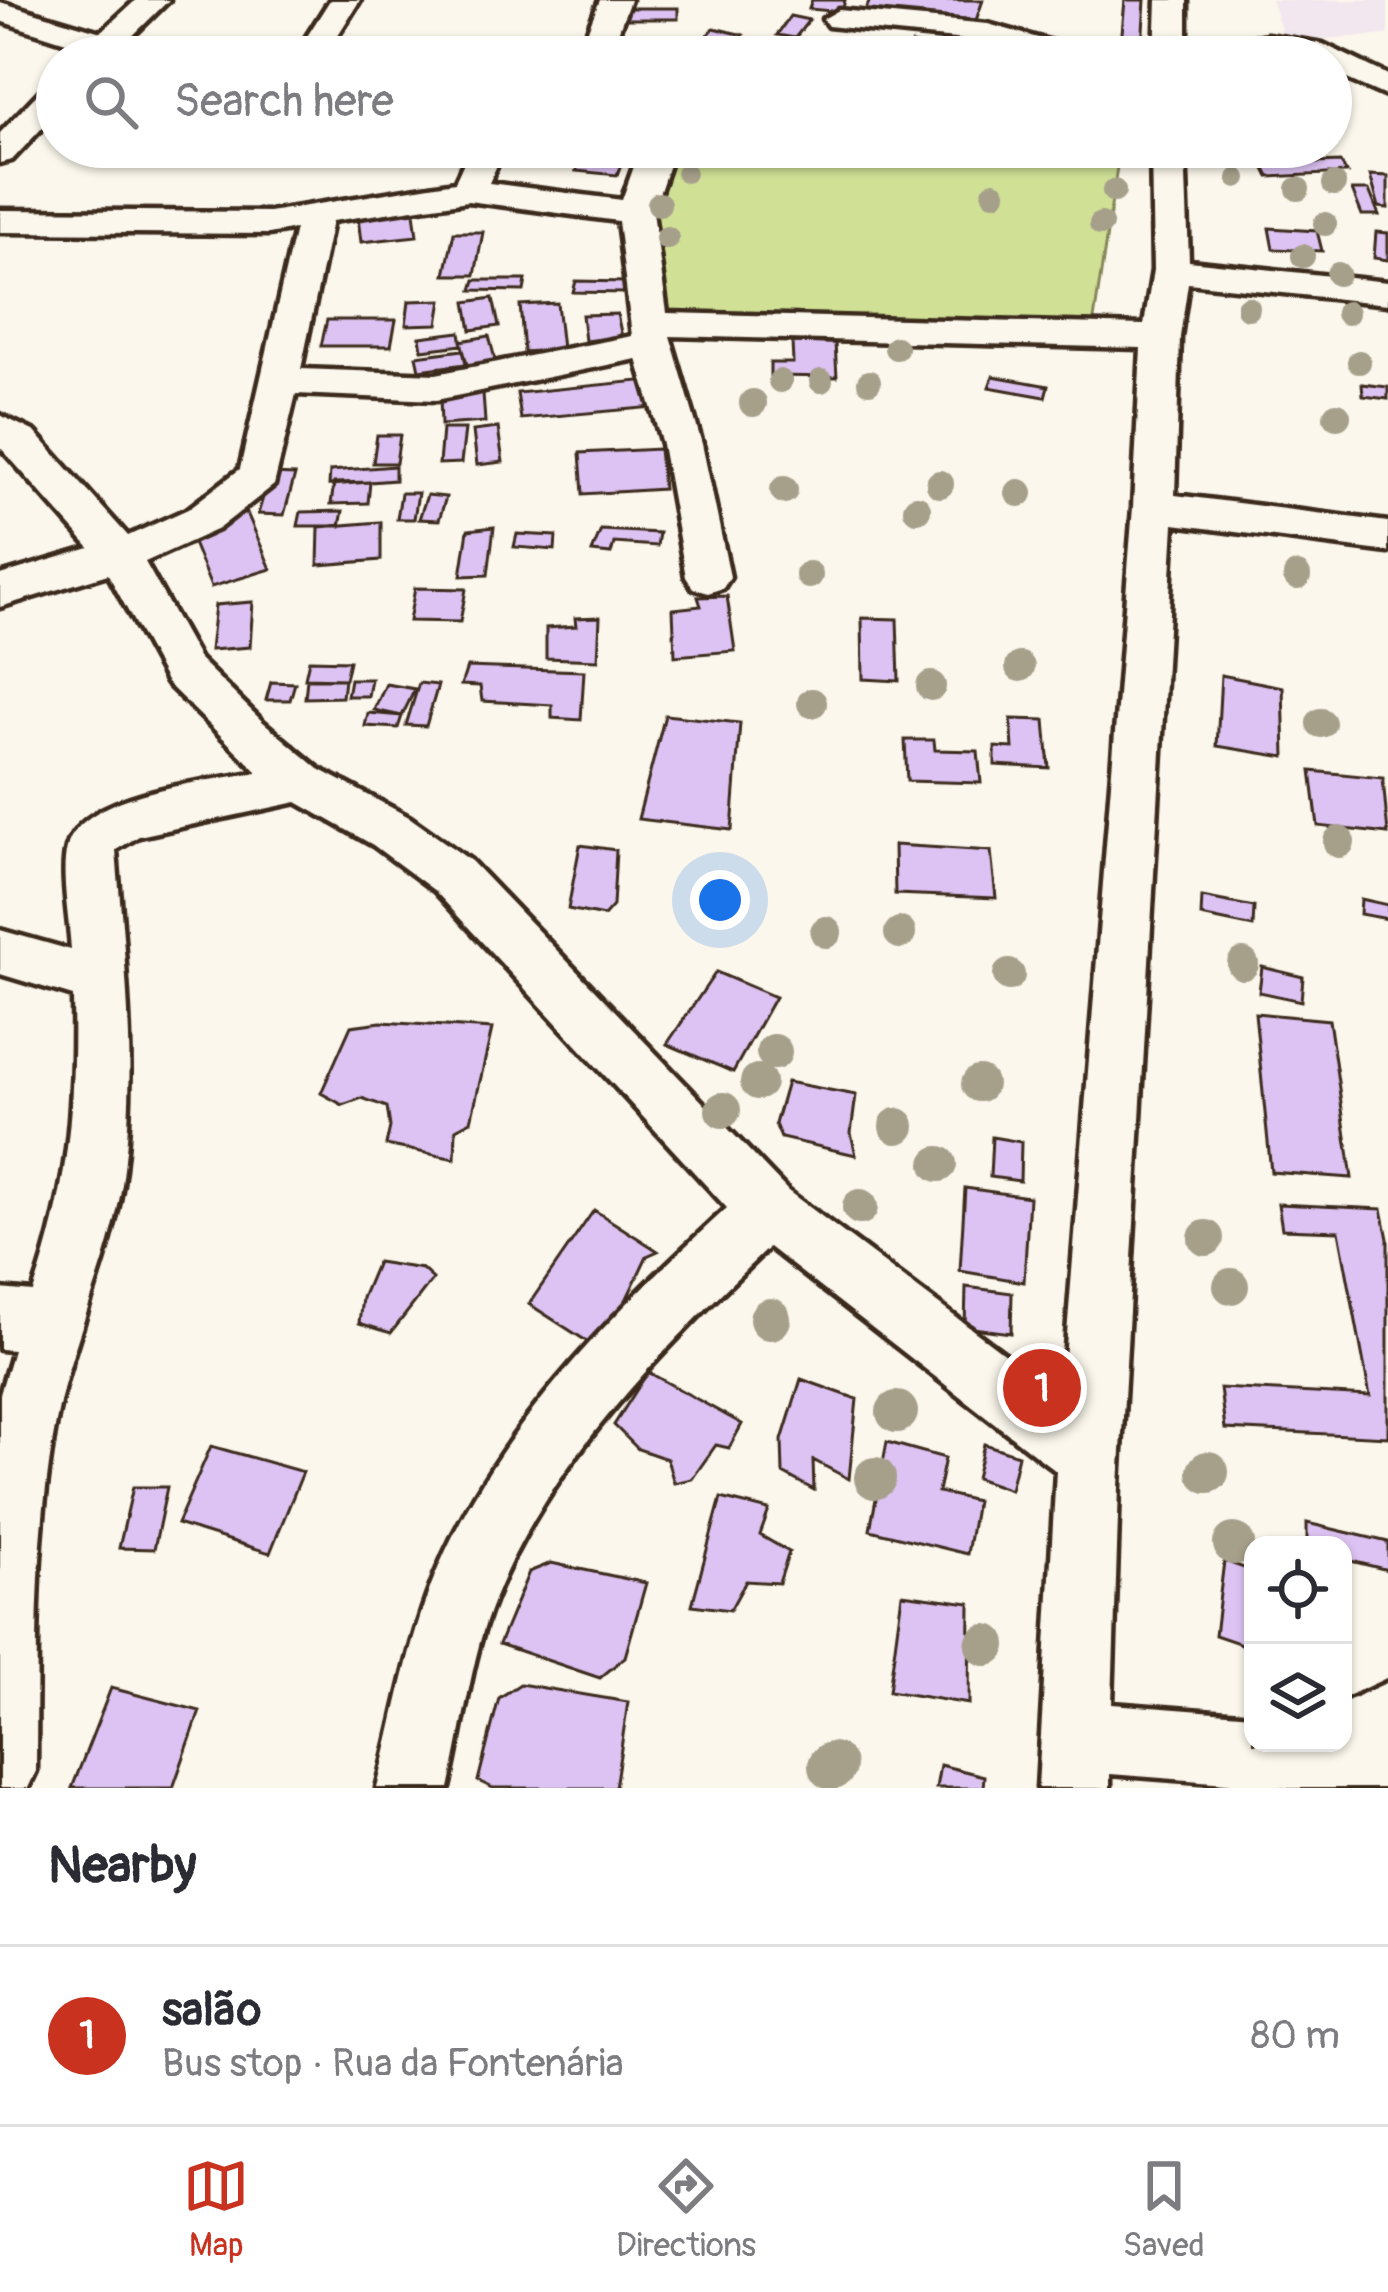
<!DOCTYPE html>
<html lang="en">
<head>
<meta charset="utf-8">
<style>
	body { margin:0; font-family:Pangolin,sans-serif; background:#f7f7f7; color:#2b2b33 }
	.controls { position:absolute; right:36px; bottom:36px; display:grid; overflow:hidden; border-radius:24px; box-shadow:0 3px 9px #0004 }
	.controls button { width:108px; height:108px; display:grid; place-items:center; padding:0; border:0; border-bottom:3px solid #e1e1e2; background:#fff; color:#2b2b33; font:60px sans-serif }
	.you { position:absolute; left:720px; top:900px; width:42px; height:42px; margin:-30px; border:9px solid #fff; border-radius:50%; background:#1a73e8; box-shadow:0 0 0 18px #1a73e833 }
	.badge { display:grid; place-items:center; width:78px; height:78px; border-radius:50%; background:#c8321e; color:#fff; font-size:39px; font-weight:700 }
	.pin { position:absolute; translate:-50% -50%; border:6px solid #fff; box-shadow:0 3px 12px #0006 }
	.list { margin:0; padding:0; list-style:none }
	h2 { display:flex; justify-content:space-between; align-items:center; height:156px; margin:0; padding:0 48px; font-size:51px }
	h2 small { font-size:39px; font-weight:400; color:#7c7c81 }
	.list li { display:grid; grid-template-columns:78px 1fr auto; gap:36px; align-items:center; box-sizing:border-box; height:180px; padding:0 48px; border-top:3px solid #e1e1e2 }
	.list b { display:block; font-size:45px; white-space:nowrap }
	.list p { margin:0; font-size:39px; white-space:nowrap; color:#7c7c81 }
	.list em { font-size:39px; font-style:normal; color:#7c7c81 }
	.icon { flex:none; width:66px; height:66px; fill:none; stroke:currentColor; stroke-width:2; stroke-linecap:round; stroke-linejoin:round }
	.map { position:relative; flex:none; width:1388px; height:1788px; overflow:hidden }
	.search { position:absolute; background:#fff; box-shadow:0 3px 9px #0004; left:36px; right:36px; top:36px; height:132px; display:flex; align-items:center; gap:30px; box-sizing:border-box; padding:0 42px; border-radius:66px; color:#7c7c81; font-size:45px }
	.sheet { height:336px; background:#fff }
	nav { display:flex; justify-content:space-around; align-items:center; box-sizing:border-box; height:168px; border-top:3px solid #e1e1e2; background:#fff; font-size:33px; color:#7c7c81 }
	nav a { display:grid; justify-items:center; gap:6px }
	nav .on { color:#c8321e }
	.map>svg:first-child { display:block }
	.built { fill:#f2e7ee }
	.green { fill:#d0e196; stroke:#86865a; stroke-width:3 }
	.building { fill:#ddc3f3; stroke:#3b2a1e; stroke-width:3 }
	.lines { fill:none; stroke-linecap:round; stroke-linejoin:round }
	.minor-casing { stroke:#3b2a1e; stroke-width:9 }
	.minor { fill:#fbf7ec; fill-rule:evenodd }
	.tree { fill:#a6a08b }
</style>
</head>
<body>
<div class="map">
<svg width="1388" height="1788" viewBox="0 0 1388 1788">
	<rect width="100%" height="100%" fill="#fbf7ec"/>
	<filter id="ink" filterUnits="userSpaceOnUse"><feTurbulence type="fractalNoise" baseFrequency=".00833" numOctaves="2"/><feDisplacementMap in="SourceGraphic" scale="24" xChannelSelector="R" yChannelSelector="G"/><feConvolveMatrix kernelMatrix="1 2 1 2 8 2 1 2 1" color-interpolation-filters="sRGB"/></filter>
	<g filter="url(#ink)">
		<path class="built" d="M 1271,0 L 1388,0 L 1388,35 L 1285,41 Z"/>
		<path class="green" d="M 665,147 L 1120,147 L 1092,333 L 670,319 L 655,310 L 646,212 Z"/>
		<path class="building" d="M 812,0 L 845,0 L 842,12 L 809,9 Z
			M 870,0 L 983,0 L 973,29 L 864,14 Z
			M 1125,0 L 1145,0 L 1142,46 L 1121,44 Z
			M 627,8 L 678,8 L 678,19 L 626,19 Z
			M 790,16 L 809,20 L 795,38 L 777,35 Z
			M 714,28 L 743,35 L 728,53 L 698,46 Z
			M 795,38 L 815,43 L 804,57 L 780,56 Z
			M 615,39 L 667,39 L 667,57 L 614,57 Z
			M 912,44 L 949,52 L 946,57 L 903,57 Z
			M 583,152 L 624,156 L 617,175 L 576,171 Z
			M 1340,162 L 1347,173 L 1269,177 L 1263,165 Z
			M 1370,175 L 1388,176 L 1388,208 L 1379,207 Z
			M 1352,190 L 1369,190 L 1379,215 L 1362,215 Z
			M 413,204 L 417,236 L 361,242 L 357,210 Z
			M 1269,228 L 1317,231 L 1322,251 L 1273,249 Z
			M 454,232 L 483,232 L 475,275 L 445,275 Z
			M 1376,232 L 1388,233 L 1388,260 L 1374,258 Z
			M 475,280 L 526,280 L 524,291 L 472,290 Z
			M 576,281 L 626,282 L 624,293 L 573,292 Z
			M 493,298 L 499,326 L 471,330 L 466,302 Z
			M 442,300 L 438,324 L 406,325 L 409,301 Z
			M 557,303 L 562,349 L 524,352 L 520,305 Z
			M 617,314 L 622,337 L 585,341 L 582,315 Z
			M 327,320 L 396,320 L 391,346 L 321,346 Z
			M 460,332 L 462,345 L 422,350 L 420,337 Z
			M 489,336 L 497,367 L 469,372 L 461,341 Z
			M 792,342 L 835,343 L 837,377 L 770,376 L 770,363 L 793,363 Z
			M 463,350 L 466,364 L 419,370 L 416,356 Z
			M 993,376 L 1048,386 L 1045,397 L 989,387 Z
			M 649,380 L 655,407 L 521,419 L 517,393 Z
			M 1362,384 L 1388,387 L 1388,399 L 1363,396 Z
			M 483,393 L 485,422 L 441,425 L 440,396 Z
			M 498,428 L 503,462 L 477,465 L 473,431 Z
			M 442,429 L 465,429 L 461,463 L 439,464 Z
			M 377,435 L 400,435 L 396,463 L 373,463 Z
			M 659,449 L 663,489 L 583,494 L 580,453 Z
			M 395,466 L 395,480 L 329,485 L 330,471 Z
			M 270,474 L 295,475 L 284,515 L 258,514 Z
			M 370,482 L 368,503 L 331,504 L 334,483 Z
			M 401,493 L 418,493 L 414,519 L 397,519 Z
			M 427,495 L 446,497 L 439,520 L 419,519 Z
			M 343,511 L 340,526 L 298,526 L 301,512 Z
			M 247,513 L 271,569 L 211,587 L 188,531 Z
			M 381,522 L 381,560 L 318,565 L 319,527 Z
			M 494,527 L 488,575 L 461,576 L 468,530 Z
			M 601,530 L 659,533 L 657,546 L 614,543 L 611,554 L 592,552 Z
			M 517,534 L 556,536 L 555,550 L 514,547 Z
			M 415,588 L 466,589 L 460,622 L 409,621 Z
			M 727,596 L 735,651 L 675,656 L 673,609 L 701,606 L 698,597 Z
			M 253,602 L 250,647 L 210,650 L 215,605 Z
			M 600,617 L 598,660 L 546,658 L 546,628 L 576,626 L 575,618 Z
			M 862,618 L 897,619 L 899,681 L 863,679 Z
			M 309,660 L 349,661 L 345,679 L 305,678 Z
			M 467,667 L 584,671 L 581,720 L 552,718 L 552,705 L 482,701 L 480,686 L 461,685 Z
			M 1221,675 L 1283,687 L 1285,757 L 1217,746 Z
			M 307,679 L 344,679 L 342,697 L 305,698 Z
			M 350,679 L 371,679 L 368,696 L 347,696 Z
			M 271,682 L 295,683 L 290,700 L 266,700 Z
			M 419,683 L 438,685 L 426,726 L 406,725 Z
			M 386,684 L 415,689 L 402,716 L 374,710 Z
			M 368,713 L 402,716 L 398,728 L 365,726 Z
			M 665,715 L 740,723 L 732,830 L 638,819 Z
			M 1011,719 L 1045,720 L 1049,768 L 995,765 L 995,747 L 1013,748 Z
			M 905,740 L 934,740 L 935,750 L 978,751 L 981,783 L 907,781 Z
			M 1311,771 L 1383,778 L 1388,834 L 1318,826 Z
			M 580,845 L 616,850 L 613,906 L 604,916 L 568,909 Z
			M 894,845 L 991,851 L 996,898 L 895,894 Z
			M 1202,897 L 1254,907 L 1253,927 L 1201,916 Z
			M 1361,899 L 1388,905 L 1388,919 L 1360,914 Z
			M 1262,967 L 1303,977 L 1301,1001 L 1259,992 Z
			M 716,972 L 775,997 L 733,1072 L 667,1044 Z
			M 1255,1013 L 1329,1020 L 1352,1178 L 1271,1172 Z
			M 381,1022 L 492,1029 L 471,1121 L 456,1129 L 455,1159 L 386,1145 L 390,1127 L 387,1107 L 362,1098 L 343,1105 L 321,1093 L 351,1026 Z
			M 787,1082 L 856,1095 L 851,1133 L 856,1155 L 781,1138 L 775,1124 Z
			M 992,1137 L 1021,1142 L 1020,1181 L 990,1177 Z
			M 965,1188 L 1029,1197 L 1024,1282 L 960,1271 Z
			M 1278,1204 L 1382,1209 L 1388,1239 L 1388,1437 L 1225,1429 L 1220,1388 L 1370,1396 L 1339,1231 L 1282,1229 Z
			M 594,1210 L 658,1251 L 647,1256 L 602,1351 L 529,1304 Z
			M 377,1262 L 422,1269 L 433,1279 L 391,1333 L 359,1323 L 362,1298 Z
			M 966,1287 L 1012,1293 L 1011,1333 L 965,1327 Z
			M 648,1372 L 742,1424 L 729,1448 L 716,1445 L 692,1479 L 674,1483 L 667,1459 L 638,1449 L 614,1425 Z
			M 801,1379 L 857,1399 L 849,1479 L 813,1460 L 814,1490 L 783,1473 L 782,1440 Z
			M 887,1442 L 945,1458 L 938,1492 L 976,1501 L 967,1554 L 870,1530 Z
			M 984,1444 L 1018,1455 L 1010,1490 L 976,1478 Z
			M 211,1446 L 303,1472 L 270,1553 L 177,1524 Z
			M 133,1487 L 167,1487 L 154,1549 L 119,1548 Z
			M 721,1498 L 769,1510 L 760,1535 L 789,1552 L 779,1583 L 746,1581 L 730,1610 L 692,1605 Z
			M 1307,1523 L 1388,1542 L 1388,1570 L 1343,1559 L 1343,1545 L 1307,1545 Z
			M 1224,1561 L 1253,1571 L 1253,1648 L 1215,1635 Z
			M 551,1563 L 646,1583 L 625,1657 L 600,1678 L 499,1644 L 529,1572 Z
			M 902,1594 L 970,1603 L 969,1704 L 889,1691 Z
			M 520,1684 L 628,1702 L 615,1788 L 493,1788 L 478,1781 L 499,1698 Z
			M 111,1688 L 200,1711 L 173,1788 L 72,1788 Z
			M 940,1765 L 984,1776 L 983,1788 L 936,1788 Z"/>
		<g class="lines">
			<g class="minor-casing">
				<path id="minor" d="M 136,0 L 169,0 L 111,57 L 77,57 L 85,48 L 0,21 L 0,2 L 101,32 Z
					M 330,0 L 360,0 L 324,57 L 294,57 Z
					M 600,0 L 630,0 L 609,57 L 577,57 Z
					M 1157,0 L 1187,0 L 1187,57 L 1155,57 Z
					M 839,10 L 988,24 L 1081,50 L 1086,57 L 1036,57 L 985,42 L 828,26 L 823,19 Z
					M 1267,35 L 1323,44 L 1388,75 L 1388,97 L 1331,72 L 1331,57 L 1192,57 L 1211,45 Z
					M 57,83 L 57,112 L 12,160 L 0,163 L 0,133 L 45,86 Z
					M 471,147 L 505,147 L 489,183 L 622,200 L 641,147 L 675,147 L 653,212 L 667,313 L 1144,325 L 1153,270 L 1151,147 L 1185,147 L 1189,261 L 1388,282 L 1388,304 L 1188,283 L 1180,337 L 1175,495 L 1388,522 L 1388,552 L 1174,524 L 1119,1486 L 1112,1704 L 1253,1715 L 1253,1743 L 1343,1743 L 1343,1703 L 1388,1682 L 1388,1788 L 1290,1788 L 1110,1774 L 1110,1788 L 1038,1788 L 1056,1471 L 769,1247 C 664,1348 548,1463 494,1600 C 471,1656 463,1729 449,1788 L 377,1788 C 394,1724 405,1656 428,1594 C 484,1440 609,1316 727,1208 L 435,891 L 373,845 L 297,802 L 139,836 L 116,850 C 124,956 137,1064 124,1169 C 115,1251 76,1327 59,1407 C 34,1526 37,1650 36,1771 L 28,1788 L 0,1788 L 0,1394 L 13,1350 L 0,1349 L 0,1289 L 33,1292 C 69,1190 75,1104 73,996 L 0,974 L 0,930 L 71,950 C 70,923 60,872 67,848 C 81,791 208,782 258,772 L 167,683 L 108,574 L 0,607 L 0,575 L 90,548 L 0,447 L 0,415 L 35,432 L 128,536 L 188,509 L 240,469 L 295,229 L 269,234 L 0,232 L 0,210 L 269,212 L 455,182 ZM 468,201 L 618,221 L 632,336 L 436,374 L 301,369 L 332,221 ZM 670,336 L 1141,348 L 1133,507 L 1062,1397 L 788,1191 L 471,861 L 409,817 L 319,769 L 262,721 L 199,659 L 145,562 L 218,529 L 274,485 L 296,394 L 436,400 L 637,359 L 662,444 L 686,577 L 693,588 L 708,593 L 723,588 L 730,577 L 702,444 Z"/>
			</g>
			<use href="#minor" class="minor"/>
		</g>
		<g class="tree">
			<circle cx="686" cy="173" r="10"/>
			<circle cx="1237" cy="178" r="10"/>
			<circle cx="1334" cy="184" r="12"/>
			<circle cx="1298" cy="189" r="12"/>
			<circle cx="1114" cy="191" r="12"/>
			<circle cx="994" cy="193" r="12"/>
			<circle cx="659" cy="204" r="12"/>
			<circle cx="1101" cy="224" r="12"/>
			<circle cx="1325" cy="224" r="12"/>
			<circle cx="667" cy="238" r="12"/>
			<circle cx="1303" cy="256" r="12"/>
			<circle cx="1338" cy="274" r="12"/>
			<circle cx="1248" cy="308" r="12"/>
			<circle cx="1347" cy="313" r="12"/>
			<circle cx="896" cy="348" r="12"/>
			<circle cx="1359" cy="362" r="12"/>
			<circle cx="780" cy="381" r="12"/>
			<circle cx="821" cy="381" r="12"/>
			<circle cx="869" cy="382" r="12"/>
			<circle cx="753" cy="403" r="14"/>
			<circle cx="1337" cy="416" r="14"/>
			<circle cx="940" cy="484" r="14"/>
			<circle cx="784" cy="490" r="14"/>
			<circle cx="1019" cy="493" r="14"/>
			<circle cx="917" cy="509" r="14"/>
			<circle cx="809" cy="575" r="14"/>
			<circle cx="1297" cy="576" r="14"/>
			<circle cx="1020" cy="667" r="15"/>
			<circle cx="931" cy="686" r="15"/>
			<circle cx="812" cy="703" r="15"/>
			<circle cx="1321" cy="723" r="15"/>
			<circle cx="1339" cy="842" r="16"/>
			<circle cx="826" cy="932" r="16"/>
			<circle cx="900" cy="933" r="16"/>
			<circle cx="1243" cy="964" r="16"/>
			<circle cx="1009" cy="975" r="16"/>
			<circle cx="774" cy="1052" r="18"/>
			<circle cx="758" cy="1082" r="18"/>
			<circle cx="979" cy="1084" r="18"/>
			<circle cx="723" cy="1110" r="18"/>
			<circle cx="897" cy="1126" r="18"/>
			<circle cx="939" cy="1164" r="18"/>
			<circle cx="860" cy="1207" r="18"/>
			<circle cx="1206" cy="1238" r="18"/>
			<circle cx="1231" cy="1286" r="18"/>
			<circle cx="770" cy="1319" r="21"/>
			<circle cx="897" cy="1412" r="21"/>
			<circle cx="1208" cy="1472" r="21"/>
			<circle cx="875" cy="1478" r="21"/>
			<circle cx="1234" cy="1544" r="21"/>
			<circle cx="986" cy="1645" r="21"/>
			<circle cx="832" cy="1766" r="24"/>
		</g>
	</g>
</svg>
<div class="controls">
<button><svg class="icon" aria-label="locate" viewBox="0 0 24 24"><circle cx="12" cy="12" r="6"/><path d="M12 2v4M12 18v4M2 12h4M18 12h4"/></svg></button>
<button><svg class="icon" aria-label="layers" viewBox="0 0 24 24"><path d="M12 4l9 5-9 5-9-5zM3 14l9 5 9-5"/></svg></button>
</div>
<div class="you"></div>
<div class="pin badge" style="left:1042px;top:1388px">1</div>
<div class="search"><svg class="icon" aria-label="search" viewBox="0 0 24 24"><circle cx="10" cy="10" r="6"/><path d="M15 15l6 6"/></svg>Search here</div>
</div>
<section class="sheet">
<h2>Nearby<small></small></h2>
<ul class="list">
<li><span class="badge">1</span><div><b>salão</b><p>Bus stop · Rua da Fontenária</p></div><em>80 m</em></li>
</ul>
</section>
<nav>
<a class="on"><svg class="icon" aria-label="map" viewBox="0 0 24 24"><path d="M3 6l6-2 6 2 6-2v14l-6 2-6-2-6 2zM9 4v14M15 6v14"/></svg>Map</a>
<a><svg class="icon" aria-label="directions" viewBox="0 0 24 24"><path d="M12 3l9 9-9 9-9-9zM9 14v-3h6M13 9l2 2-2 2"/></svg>Directions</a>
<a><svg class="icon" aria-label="saved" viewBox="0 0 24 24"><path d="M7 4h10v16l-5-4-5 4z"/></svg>Saved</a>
</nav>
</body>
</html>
